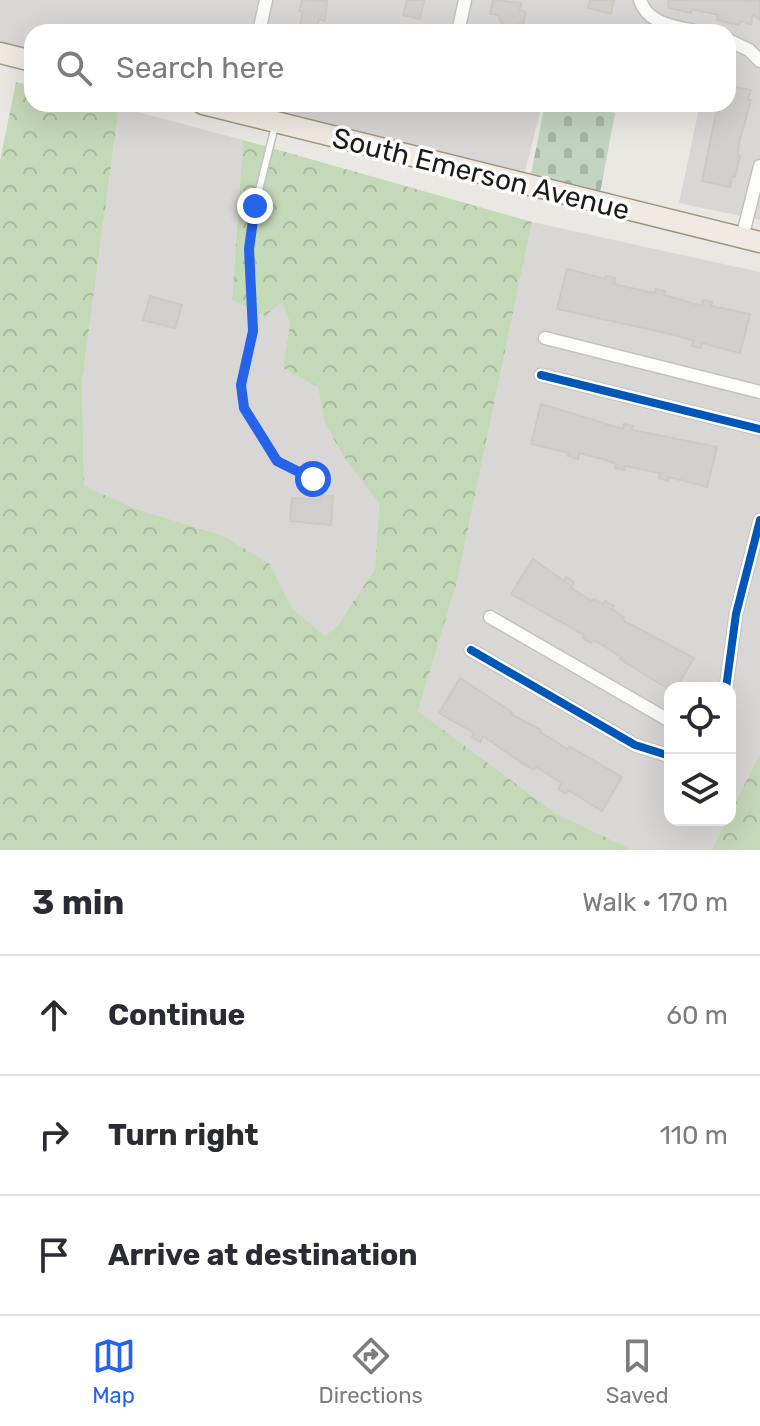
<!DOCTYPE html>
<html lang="en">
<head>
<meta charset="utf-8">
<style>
	body { margin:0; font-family:Rubik,sans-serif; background:#f7f7f7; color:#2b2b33 }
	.controls { position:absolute; right:24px; bottom:24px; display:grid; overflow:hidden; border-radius:16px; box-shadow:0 8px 32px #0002 }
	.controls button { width:72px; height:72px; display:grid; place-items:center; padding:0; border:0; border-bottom:2px solid #e1e1e2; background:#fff; color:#2b2b33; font:40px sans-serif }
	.stop { position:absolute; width:24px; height:24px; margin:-18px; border:6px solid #2563eb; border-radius:50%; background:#fff }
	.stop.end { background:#2563eb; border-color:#fff; box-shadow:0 2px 8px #0008 }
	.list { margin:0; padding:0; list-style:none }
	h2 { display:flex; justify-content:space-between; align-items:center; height:104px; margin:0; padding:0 32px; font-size:34px }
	h2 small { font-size:26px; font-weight:400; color:#7c7c81 }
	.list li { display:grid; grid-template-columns:52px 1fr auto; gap:24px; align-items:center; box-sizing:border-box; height:120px; padding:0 32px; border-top:2px solid #e1e1e2 }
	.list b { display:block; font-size:30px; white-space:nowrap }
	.list em { font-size:26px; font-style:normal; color:#7c7c81 }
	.icon { flex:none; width:44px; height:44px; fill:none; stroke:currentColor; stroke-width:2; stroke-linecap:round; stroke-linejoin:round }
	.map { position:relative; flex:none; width:760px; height:850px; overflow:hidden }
	.search { position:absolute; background:#fff; box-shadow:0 8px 32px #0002; left:24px; right:24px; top:24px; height:88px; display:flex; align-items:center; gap:20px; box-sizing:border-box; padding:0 28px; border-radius:24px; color:#7c7c81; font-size:30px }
	.sheet { height:464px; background:#fff }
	nav { display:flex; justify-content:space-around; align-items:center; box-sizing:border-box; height:112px; border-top:2px solid #e1e1e2; background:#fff; font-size:22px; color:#7c7c81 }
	nav a { display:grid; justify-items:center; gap:4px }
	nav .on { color:#2563eb }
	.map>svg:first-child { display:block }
	.residential { fill:#d9d7d5 }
	.forest { fill:url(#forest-crowns) }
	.cemetery { fill:url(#cemetery-stones) }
	.building { fill:#d2cfcc; stroke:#cdc9c4; stroke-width:2 }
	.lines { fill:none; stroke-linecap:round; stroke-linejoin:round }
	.lane-casing { stroke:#c2c2bf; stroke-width:9 }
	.street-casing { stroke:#c2c2bf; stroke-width:15 }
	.primary-casing { stroke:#a09680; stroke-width:23 }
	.lane { stroke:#fcfcfb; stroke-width:6 }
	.street { stroke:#fcfcfb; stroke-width:12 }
	.primary { stroke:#f0eae2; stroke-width:20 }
	.cycleway-casing { stroke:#fff; stroke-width:13 }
	.cycleway { stroke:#0057b8; stroke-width:8 }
	.route { stroke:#2563eb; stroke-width:10 }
	.labels { text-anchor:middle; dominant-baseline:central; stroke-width:7; stroke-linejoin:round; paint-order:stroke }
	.street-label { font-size:28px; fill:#1b1b1b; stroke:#fff }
</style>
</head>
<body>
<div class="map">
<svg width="760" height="850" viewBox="0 0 760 850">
	<defs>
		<pattern id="forest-crowns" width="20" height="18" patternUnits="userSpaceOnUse" patternTransform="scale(2)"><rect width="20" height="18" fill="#c4d9b8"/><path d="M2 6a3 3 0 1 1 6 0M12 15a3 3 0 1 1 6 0" fill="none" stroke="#a8ba9e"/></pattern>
		<pattern id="cemetery-stones" width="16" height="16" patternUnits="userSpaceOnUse" patternTransform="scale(2)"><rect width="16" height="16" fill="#c2d5c1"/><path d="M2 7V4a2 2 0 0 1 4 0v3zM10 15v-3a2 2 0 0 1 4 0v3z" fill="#a6b6a5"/></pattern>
	</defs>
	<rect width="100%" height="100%" fill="#eae8e3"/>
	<path class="residential" d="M 0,0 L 760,0 L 760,220 L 679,203 L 700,104 L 728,104 L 728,32 L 32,32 L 32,60 L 0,52 Z
		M 203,104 L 542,104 L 522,184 Z
		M 119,107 L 243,140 L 232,300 L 282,301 L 290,323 L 283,368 L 318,386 L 325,424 L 344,457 L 379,504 L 375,569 L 338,625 L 325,636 L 292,608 L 270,564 L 224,536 L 134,508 L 84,487 L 82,381 Z
		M 532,222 L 760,272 L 760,754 L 730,813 L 730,688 L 670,688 L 670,820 L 727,820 L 711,850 L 633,850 L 555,813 L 418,711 L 457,582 Z"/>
	<path class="forest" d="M 16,82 L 32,86 L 32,104 L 105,104 L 119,107 L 82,381 L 84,486 L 134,508 L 224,536 L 270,564 L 292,608 L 325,636 L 338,625 L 375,569 L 379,504 L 344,457 L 325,424 L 318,387 L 283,368 L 290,323 L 282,302 L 265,316 L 232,300 L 243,140 L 532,222 L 457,582 L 418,711 L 555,813 L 633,850 L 0,850 L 0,161 Z
		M 760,754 L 760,850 L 711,850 L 727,820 L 730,820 L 730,813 Z"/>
	<path class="cemetery" d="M 545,104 L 581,104 L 615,113 L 600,193 L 531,174 Z"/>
	<path class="building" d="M 302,0 L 327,1 L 325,21 L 319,19 L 316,32 L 299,30 L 303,12 L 299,11 Z
		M 407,0 L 424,0 L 420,19 L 403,15 Z
		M 493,0 L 521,3 L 520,10 L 526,12 L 523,25 L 517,24 L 515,32 L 500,32 L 502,24 L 498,15 L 490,14 Z
		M 590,0 L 614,0 L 611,14 L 588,8 Z
		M 668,0 L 760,1 L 760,20 L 753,15 L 751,24 L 740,21 L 739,25 L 717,20 L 718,15 L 692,9 L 691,13 L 669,8 Z
		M 728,85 L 751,90 L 748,100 L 751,100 L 739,143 L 738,155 L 740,156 L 735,177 L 732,176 L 730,187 L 702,181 L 716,113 L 719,114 L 721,104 L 728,104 Z
		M 567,269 L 605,279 L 606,276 L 615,278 L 614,284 L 640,290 L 655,293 L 656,289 L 665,291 L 664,295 L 702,306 L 703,300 L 712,302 L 711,306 L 750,314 L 740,353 L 702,343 L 701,348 L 692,346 L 693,341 L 679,336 L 557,309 Z
		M 150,296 L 182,305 L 175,328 L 143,320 Z
		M 541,404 L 623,429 L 624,424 L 633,426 L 632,430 L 717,447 L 707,487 L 669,477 L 668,481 L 659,478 L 660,473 L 625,466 L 624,470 L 615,468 L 616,464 L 603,459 L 579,453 L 578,459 L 568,456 L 569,453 L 531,444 Z
		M 320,495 L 333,496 L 331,525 L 290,521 L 292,498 L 320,500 Z
		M 533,559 L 564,581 L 566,577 L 574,582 L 571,588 L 592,601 L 594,599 L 603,604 L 605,601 L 614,606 L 612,609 L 624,617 L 622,620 L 694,658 L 676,688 L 667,688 L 650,678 L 620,659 L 621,657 L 606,647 L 593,640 L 591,643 L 583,638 L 584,635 L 511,594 Z
		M 460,678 L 512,712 L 511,714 L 541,730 L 540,732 L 552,739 L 567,749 L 569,746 L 622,777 L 602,811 L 568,790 L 566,794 L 558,789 L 562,783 L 536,767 L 534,770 L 523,764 L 483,736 L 480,742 L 472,737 L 474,733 L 439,713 Z"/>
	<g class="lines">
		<g class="lane-casing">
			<path id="lane" d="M 275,126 L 255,206 L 249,249 L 253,331 L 241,385 L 244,408 L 277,461 L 313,479"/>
		</g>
		<g class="street-casing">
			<path id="street" d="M 640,0 C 648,25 675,26 698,32
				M 259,32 L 266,0
				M 458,32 L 465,0
				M 728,40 L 749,50 L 760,61
				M 742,238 L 760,166
				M 545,338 L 760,392
				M 541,375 L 760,429
				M 490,617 L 670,721
				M 471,650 L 635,745 L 670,756
				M 726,688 L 736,614 L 760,520"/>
		</g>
		<g class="primary-casing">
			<path id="primary" d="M 0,53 L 32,61
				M 203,104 L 760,242"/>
		</g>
		<use href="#lane" class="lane"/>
		<use href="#street" class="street"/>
		<use href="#primary" class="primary"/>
		<g class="cycleway-casing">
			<path id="cycleway" d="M 541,375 L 760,429
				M 471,650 L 635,745 L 670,756
				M 726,688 L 736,614 L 760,520"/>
		</g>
		<use href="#cycleway" class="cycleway"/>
	</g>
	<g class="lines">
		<path class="route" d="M 255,206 L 249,249 L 253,331 L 241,385 L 244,408 L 277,461 L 313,479"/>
	</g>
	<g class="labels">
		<g class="street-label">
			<text transform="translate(481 174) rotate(14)">South Emerson Avenue</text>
		</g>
	</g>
</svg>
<div class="controls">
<button><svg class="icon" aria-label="locate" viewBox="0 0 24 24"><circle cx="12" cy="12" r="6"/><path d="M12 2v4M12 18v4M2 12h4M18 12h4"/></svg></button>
<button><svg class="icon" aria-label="layers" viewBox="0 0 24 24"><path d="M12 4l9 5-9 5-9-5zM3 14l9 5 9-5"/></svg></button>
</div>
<div class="stop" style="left:313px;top:479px"></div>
<div class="stop end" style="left:255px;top:206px"></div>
<div class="search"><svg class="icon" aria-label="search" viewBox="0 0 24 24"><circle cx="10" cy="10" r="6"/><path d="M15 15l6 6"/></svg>Search here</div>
</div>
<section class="sheet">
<h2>3 min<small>Walk · 170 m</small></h2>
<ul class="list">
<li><svg class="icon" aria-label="ahead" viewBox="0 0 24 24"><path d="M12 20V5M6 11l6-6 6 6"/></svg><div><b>Continue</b></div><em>60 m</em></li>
<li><svg class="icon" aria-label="right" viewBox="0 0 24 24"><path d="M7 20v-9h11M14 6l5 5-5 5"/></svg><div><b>Turn right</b></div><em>110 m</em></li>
<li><svg class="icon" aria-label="arrive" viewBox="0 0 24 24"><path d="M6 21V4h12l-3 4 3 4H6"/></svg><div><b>Arrive at destination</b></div></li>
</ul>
</section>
<nav>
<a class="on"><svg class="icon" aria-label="map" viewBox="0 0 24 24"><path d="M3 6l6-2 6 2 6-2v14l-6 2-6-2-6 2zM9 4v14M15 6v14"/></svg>Map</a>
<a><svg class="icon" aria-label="directions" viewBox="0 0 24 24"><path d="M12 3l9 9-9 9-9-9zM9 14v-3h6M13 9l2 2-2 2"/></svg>Directions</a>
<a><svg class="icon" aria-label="saved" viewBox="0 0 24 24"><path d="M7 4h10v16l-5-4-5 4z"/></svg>Saved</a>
</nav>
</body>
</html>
